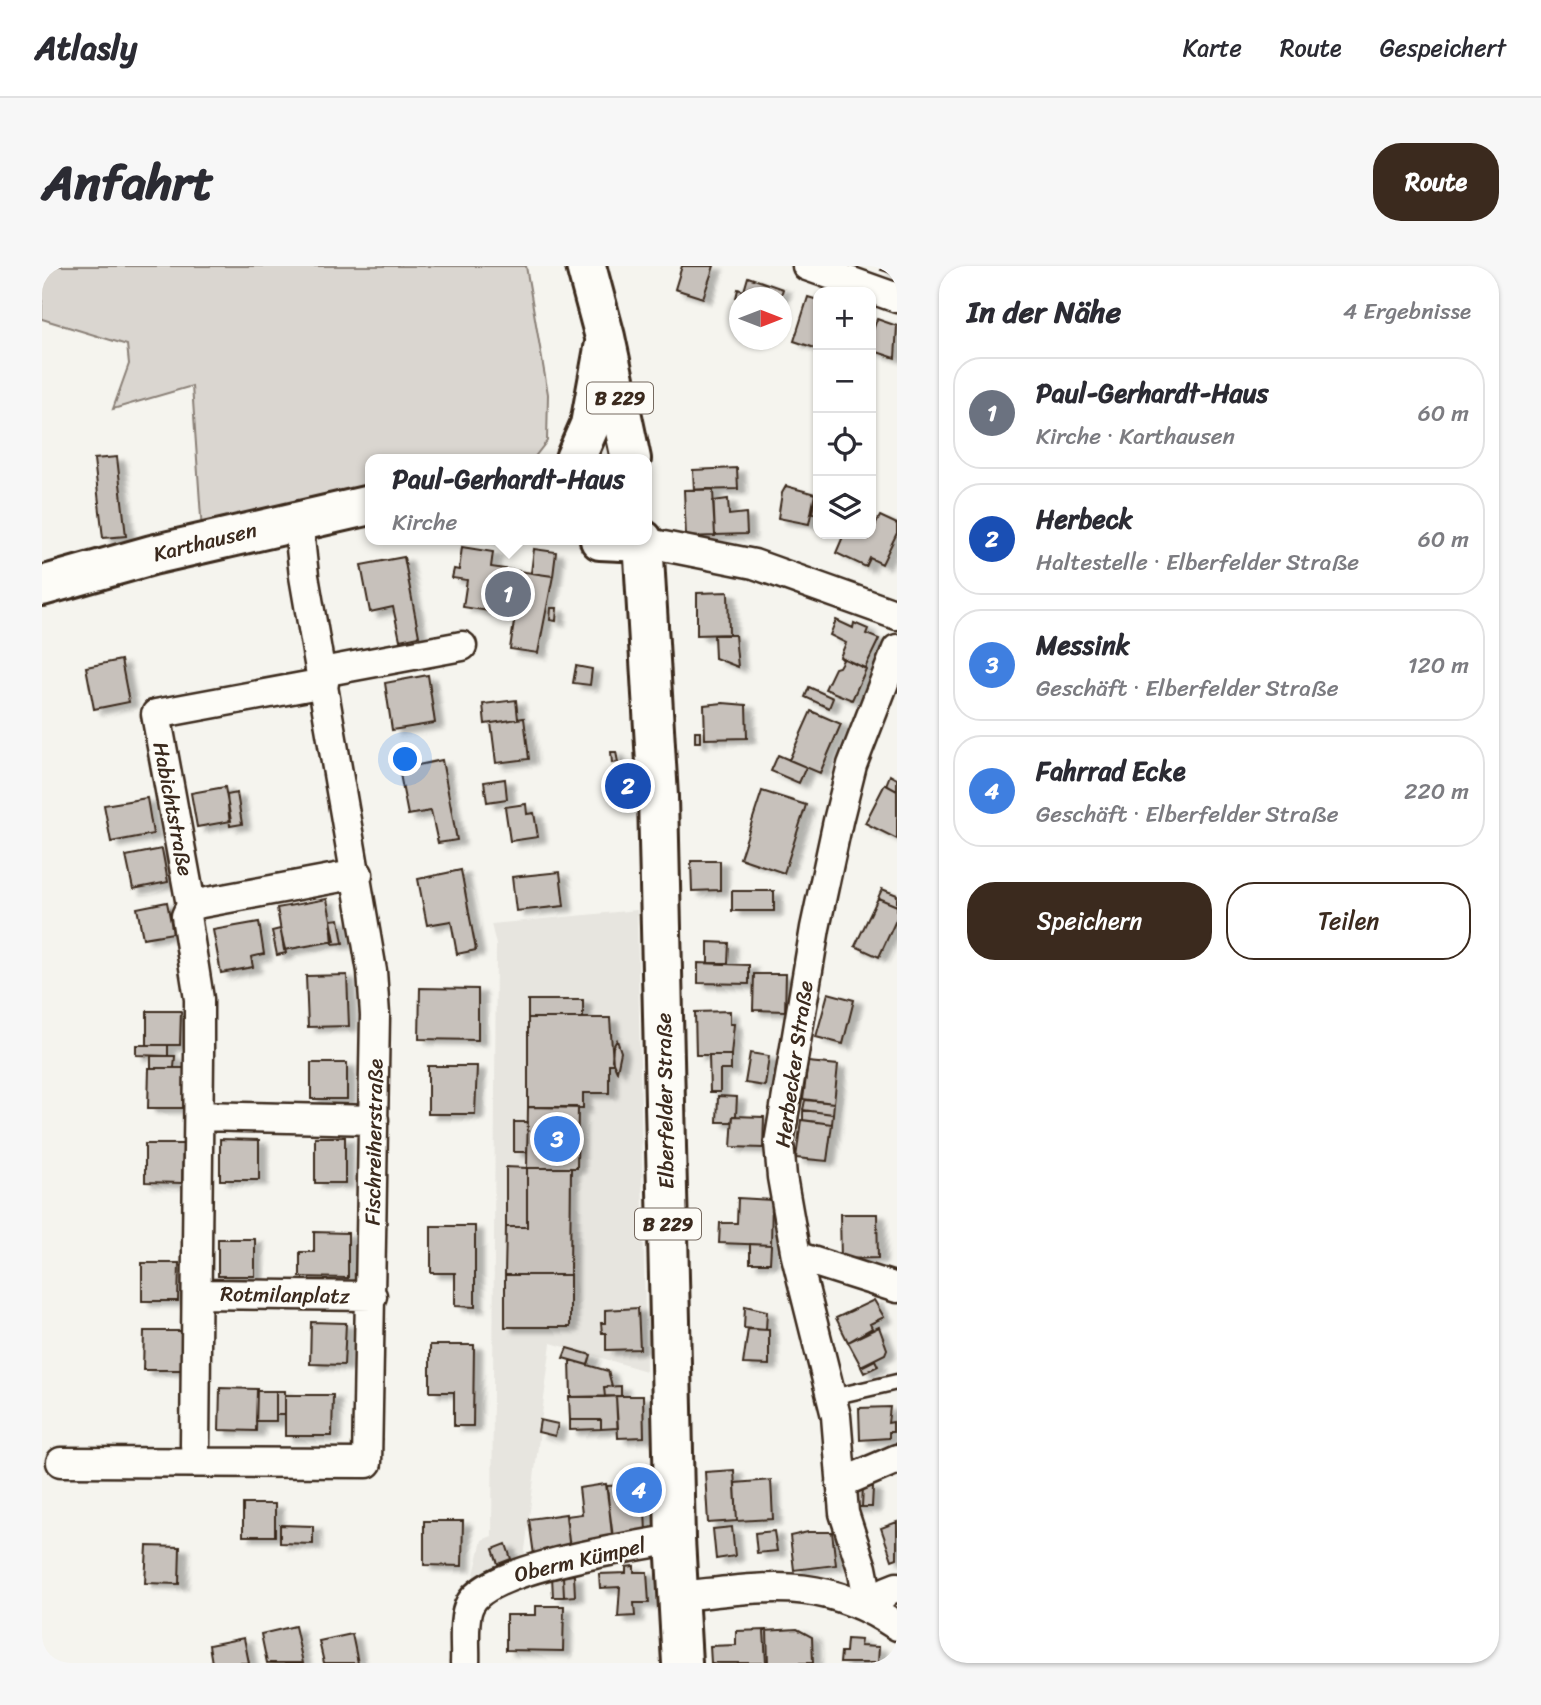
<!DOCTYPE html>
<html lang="de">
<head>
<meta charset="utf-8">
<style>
	body { margin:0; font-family:Sriracha,sans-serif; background:#f7f7f7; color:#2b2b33 }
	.controls { position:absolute; right:21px; top:21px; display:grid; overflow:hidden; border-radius:14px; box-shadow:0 2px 5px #0004 }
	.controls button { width:63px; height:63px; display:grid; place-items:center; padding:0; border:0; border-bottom:2px solid #e1e1e2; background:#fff; color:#2b2b33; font:35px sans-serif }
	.compass { position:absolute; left:687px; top:21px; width:63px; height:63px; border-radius:50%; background:#fff; box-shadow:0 2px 5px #0004; rotate:90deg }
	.you { position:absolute; left:364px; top:494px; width:24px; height:24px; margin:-18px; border:5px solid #fff; border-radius:50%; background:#1a73e8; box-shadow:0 0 0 10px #1a73e833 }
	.badge { display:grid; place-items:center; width:46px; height:46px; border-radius:50%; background:#3b2a1e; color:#fff; font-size:23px; font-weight:700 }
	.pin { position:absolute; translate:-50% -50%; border:4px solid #fff; box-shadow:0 2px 7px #0006 }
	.popup { position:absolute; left:323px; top:188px; width:287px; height:91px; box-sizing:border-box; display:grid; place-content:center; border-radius:14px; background:#fff; filter:drop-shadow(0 2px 5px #0005); font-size:23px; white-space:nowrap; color:#7c7c81 }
	.popup b { font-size:26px; color:#2b2b33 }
	.popup::after { content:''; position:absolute; left:50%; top:100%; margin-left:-14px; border:14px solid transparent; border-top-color:#fff }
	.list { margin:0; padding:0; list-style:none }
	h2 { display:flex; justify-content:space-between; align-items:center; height:91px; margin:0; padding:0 28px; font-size:30px }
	h2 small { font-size:23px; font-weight:400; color:#7c7c81 }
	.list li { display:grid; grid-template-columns:46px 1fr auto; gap:21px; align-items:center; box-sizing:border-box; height:112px; margin:0 14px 14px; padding:0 14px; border:2px solid #e1e1e2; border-radius:28px }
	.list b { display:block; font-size:26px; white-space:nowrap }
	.list p { margin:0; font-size:23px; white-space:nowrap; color:#7c7c81 }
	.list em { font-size:23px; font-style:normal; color:#7c7c81 }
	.actions { display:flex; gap:14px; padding:21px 28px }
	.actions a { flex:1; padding:16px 0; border:2px solid #3b2a1e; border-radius:28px; text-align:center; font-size:24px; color:#3b2a1e }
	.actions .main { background:#3b2a1e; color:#fff }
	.icon { flex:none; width:38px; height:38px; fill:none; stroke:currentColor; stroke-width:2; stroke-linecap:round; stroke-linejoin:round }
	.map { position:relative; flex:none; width:855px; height:1397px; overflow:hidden; border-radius:28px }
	header { display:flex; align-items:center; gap:42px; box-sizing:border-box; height:98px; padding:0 35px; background:#fff; border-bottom:2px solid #e1e1e2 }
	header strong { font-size:33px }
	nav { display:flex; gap:38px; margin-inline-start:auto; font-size:24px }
	.intro { display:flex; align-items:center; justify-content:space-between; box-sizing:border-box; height:168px; padding:0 42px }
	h1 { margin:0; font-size:49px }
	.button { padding:18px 32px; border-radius:28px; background:#3b2a1e; color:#fff; font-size:24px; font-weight:700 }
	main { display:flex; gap:42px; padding:0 42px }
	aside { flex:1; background:#fff; border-radius:28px; box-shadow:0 2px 5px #0004 }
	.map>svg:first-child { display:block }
	.built { fill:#e7e5df }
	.green { fill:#dad6d0; stroke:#8a8077; stroke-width:2 }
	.building { fill:#c7c1bb; stroke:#3b2a1e; stroke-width:2; filter:url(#shadow) }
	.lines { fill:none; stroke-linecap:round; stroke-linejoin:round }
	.service-casing { stroke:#3b2a1e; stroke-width:19 }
	.minor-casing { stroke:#3b2a1e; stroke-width:33 }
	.secondary-casing { stroke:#3b2a1e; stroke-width:44 }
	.primary-casing { stroke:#3b2a1e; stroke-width:44 }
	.service { stroke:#fdfcf7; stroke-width:14 }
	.minor { stroke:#fdfcf7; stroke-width:28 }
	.secondary { stroke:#fdfcf7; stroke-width:38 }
	.primary { stroke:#fdfcf7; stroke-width:38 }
	.labels { text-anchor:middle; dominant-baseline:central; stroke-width:5; stroke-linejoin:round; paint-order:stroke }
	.shield { fill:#fdfcf7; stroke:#75695f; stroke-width:2 }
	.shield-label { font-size:19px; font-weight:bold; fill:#3b2a1e }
	.street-label { font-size:21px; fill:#3b2a1e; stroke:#fdfcf7 }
</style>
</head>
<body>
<header>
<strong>Atlasly</strong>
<nav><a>Karte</a><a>Route</a><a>Gespeichert</a></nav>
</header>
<div class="intro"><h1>Anfahrt</h1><a class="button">Route</a></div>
<main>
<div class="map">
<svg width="855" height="1397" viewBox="0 0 855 1397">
	<defs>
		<filter id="shadow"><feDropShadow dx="8" dy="4.5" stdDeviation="2" flood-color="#0004"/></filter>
	</defs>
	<rect width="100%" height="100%" fill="#f5f4ee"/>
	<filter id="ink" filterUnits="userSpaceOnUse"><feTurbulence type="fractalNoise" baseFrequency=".0143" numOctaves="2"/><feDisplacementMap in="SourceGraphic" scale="14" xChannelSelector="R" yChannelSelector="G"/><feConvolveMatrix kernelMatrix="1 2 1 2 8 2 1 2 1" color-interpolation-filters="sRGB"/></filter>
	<g filter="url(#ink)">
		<path class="built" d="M 595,644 L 604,1105 L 509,1077 L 481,1300 L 428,1326 L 440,1274 L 450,1270 L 454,679 L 449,658 Z"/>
		<path class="green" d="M 0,0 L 484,0 L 506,128 L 505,175 L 491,193 L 328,193 L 328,228 L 160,266 L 150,120 L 71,143 L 87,98 L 85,79 L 0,53 Z"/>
		<path class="building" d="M 640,0 L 672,0 L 661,32 L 633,23 Z
			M 841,0 L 855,0 L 852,8 L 839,4 Z
			M 706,11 L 741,23 L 738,32 L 694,32 L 696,23 L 702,25 Z
			M 766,31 L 776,34 L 776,83 L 752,75 Z
			M 835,53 L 855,60 L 853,92 L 829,84 L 829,70 Z
			M 75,191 L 84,270 L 61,272 L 52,193 Z
			M 695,202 L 696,223 L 652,224 L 651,204 Z
			M 744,220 L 773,228 L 767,258 L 736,252 L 740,227 Z
			M 671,223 L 673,270 L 644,271 L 642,224 Z
			M 775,223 L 776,223 L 776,248 L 770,247 Z
			M 686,233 L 687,249 L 704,247 L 705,268 L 673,269 L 671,235 Z
			M 838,250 L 855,258 L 855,267 L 840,298 L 828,292 L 824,301 L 794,287 L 802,268 L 812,272 L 814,268 L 827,272 Z
			M 420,281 L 451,286 L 449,301 L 511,310 L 496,387 L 468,383 L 473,349 L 421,341 L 425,314 L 410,312 L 412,303 L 417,304 Z
			M 492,283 L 514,286 L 511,310 L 489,307 Z
			M 362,291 L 377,370 L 358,374 L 351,341 L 328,346 L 319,299 Z
			M 686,326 L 687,368 L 655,369 L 655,327 Z
			M 509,342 L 515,342 L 514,355 L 508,354 Z
			M 794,354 L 811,362 L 812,357 L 826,363 L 824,368 L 837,373 L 823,402 L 798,391 L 804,377 L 788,369 Z
			M 672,369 L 693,369 L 696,401 L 673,392 Z
			M 798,391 L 824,403 L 810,434 L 783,423 L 793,402 L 797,401 L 801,394 Z
			M 79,394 L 87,436 L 52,443 L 44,401 Z
			M 534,400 L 550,403 L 548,419 L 531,417 Z
			M 386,409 L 393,457 L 350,464 L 343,417 Z
			M 767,421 L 791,432 L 787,442 L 763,431 Z
			M 474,434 L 476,453 L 443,458 L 441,438 Z
			M 681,437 L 704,439 L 705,472 L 663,473 L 662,439 Z
			M 769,445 L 799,458 L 778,507 L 747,494 Z
			M 482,452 L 487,493 L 454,497 L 449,457 Z
			M 653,465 L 658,465 L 658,476 L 653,476 Z
			M 569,486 L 574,486 L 576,496 L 570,497 Z
			M 736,489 L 764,501 L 757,517 L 729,505 Z
			M 400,494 L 415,574 L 396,577 L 389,545 L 366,549 L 357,503 Z
			M 848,509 L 855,513 L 855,525 L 844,519 Z
			M 463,513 L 465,533 L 445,536 L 442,516 Z
			M 843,518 L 855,525 L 855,573 L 823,557 Z
			M 183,521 L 189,555 L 155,561 L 149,527 Z
			M 720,525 L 764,539 L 742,607 L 698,592 Z
			M 195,527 L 200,558 L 188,560 L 185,529 Z
			M 105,532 L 111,568 L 69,576 L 62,539 Z
			M 484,538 L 485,548 L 492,547 L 496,571 L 468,575 L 463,541 Z
			M 120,583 L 126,616 L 91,623 L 84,590 Z
			M 649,595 L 678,595 L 678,624 L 650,625 Z
			M 419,604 L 434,684 L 415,688 L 409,655 L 385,659 L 376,613 Z
			M 518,606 L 522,640 L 474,645 L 470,611 Z
			M 840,623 L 855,629 L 855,640 L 836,632 Z
			M 690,625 L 732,625 L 732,645 L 690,645 Z
			M 836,632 L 855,640 L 855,652 L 837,691 L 813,680 Z
			M 285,633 L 293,675 L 242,684 L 235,642 Z
			M 125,636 L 131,667 L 101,672 L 95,642 Z
			M 297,653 L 301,677 L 291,678 L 289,654 Z
			M 217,656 L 222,688 L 209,691 L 211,701 L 179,707 L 171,664 Z
			M 238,663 L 244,687 L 235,689 L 230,665 Z
			M 666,676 L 687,677 L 686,697 L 666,697 Z
			M 656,697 L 707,699 L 707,718 L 656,717 Z
			M 712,708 L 744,708 L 743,745 L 711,744 Z
			M 305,709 L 307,760 L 266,761 L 264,710 Z
			M 378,722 L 436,723 L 436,774 L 377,773 Z
			M 786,727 L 812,734 L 801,778 L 774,771 Z
			M 486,734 L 541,734 L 541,752 L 486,752 Z
			M 105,745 L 139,745 L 138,779 L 105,779 Z
			M 688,745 L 688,758 L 692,758 L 689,789 L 654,789 L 653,746 Z
			M 486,752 L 568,752 L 571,798 L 567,798 L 567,827 L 541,827 L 541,842 L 486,841 Z
			M 575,774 L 579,786 L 575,805 L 570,794 L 571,781 Z
			M 94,779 L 126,779 L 126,790 L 94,789 Z
			M 708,787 L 727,790 L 723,820 L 703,817 Z
			M 667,789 L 689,789 L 689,804 L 678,804 L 678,826 L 668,826 Z
			M 109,790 L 133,790 L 132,802 L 109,802 Z
			M 766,796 L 796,799 L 792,837 L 761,833 Z
			M 269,797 L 305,797 L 305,833 L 269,833 Z
			M 386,800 L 435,800 L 433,848 L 386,848 Z
			M 107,802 L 144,802 L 143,842 L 106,842 Z
			M 676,830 L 695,831 L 694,850 L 691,850 L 690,856 L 675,856 Z
			M 763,834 L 792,837 L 791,848 L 761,844 Z
			M 486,841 L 536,841 L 535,902 L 485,902 Z
			M 761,844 L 791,848 L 790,858 L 761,854 Z
			M 691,850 L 722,851 L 721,882 L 689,881 Z
			M 759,854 L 790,858 L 785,895 L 754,892 Z
			M 472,856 L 486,856 L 485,886 L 472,886 Z
			M 273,871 L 303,871 L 303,917 L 273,917 Z
			M 178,873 L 217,874 L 217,914 L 178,914 Z
			M 103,878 L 141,878 L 140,917 L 103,916 Z
			M 464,901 L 485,902 L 485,961 L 464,961 Z
			M 485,902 L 529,902 L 528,1009 L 463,1009 L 464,961 L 485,961 Z
			M 696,932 L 730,934 L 729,979 L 677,977 L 678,957 L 695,957 Z
			M 798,948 L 835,948 L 836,992 L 799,993 Z
			M 389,960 L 433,960 L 433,1041 L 413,1040 L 413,1007 L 389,1007 Z
			M 272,966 L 306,967 L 306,1012 L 258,1011 L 258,986 L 272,986 Z
			M 176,973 L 213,973 L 213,1010 L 176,1010 Z
			M 708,978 L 729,979 L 728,997 L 708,997 Z
			M 100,997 L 137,997 L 136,1035 L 100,1035 Z
			M 463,1009 L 528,1009 L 528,1061 L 463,1061 Z
			M 832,1034 L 842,1051 L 828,1058 L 830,1062 L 806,1076 L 794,1052 Z
			M 703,1040 L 725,1045 L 724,1064 L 702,1062 Z
			M 596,1042 L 598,1083 L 564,1084 L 564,1067 L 560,1067 L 559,1057 L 563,1057 L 563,1044 Z
			M 269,1056 L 304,1057 L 302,1099 L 268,1098 Z
			M 837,1061 L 845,1083 L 843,1088 L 819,1100 L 806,1076 Z
			M 706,1063 L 727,1064 L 727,1099 L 701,1098 Z
			M 102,1065 L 141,1065 L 140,1104 L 101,1104 Z
			M 388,1079 L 432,1079 L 431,1160 L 412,1160 L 412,1126 L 388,1126 Z
			M 525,1082 L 549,1089 L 546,1099 L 521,1092 Z
			M 528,1094 L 566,1105 L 570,1120 L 562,1121 L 563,1131 L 529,1131 Z
			M 833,1094 L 836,1100 L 822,1107 L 819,1101 Z
			M 579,1120 L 579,1130 L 563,1131 L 562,1121 Z
			M 178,1122 L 215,1123 L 214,1165 L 177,1164 Z
			M 215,1125 L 234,1125 L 234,1155 L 214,1155 Z
			M 234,1125 L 243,1125 L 243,1149 L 234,1149 Z
			M 243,1129 L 291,1129 L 290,1170 L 243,1170 Z
			M 574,1130 L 576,1162 L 559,1163 L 559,1154 L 528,1154 L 527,1131 Z
			M 574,1130 L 601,1130 L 602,1171 L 576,1172 Z
			M 848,1141 L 846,1157 L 851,1156 L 851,1166 L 847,1166 L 847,1172 L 818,1174 L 817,1142 Z
			M 498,1154 L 516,1158 L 513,1170 L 496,1166 Z
			M 528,1154 L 559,1154 L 559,1163 L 528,1164 Z
			M 692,1204 L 695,1255 L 666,1257 L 663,1206 Z
			M 729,1214 L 731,1253 L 695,1255 L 693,1217 Z
			M 564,1218 L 571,1271 L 528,1285 L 524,1250 L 540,1248 L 537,1222 Z
			M 602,1218 L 604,1267 L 570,1269 L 565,1220 Z
			M 811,1220 L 821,1220 L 820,1241 L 810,1241 Z
			M 821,1220 L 831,1221 L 830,1241 L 820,1241 Z
			M 201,1238 L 233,1238 L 233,1270 L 201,1270 Z
			M 524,1248 L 528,1284 L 492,1289 L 487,1253 Z
			M 382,1255 L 421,1255 L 420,1300 L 382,1299 Z
			M 855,1256 L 855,1292 L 850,1294 L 839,1262 Z
			M 238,1259 L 271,1260 L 271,1278 L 238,1277 Z
			M 690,1261 L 693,1290 L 674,1293 L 671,1263 Z
			M 732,1265 L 735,1285 L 715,1287 L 713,1267 Z
			M 766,1266 L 790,1266 L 794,1299 L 752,1304 L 748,1270 Z
			M 464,1278 L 469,1293 L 456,1298 L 451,1283 Z
			M 105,1280 L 138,1281 L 137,1318 L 103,1317 Z
			M 592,1300 L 592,1306 L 605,1306 L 607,1337 L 592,1337 L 593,1350 L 576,1351 L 578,1321 L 558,1322 L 557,1308 L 584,1307 L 584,1301 Z
			M 532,1309 L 533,1330 L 522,1331 L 521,1310 Z
			M 510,1310 L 521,1310 L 522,1331 L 511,1331 Z
			M 494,1340 L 522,1340 L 521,1385 L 464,1384 L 464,1349 L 494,1349 Z
			M 253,1360 L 261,1397 L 225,1397 L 219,1368 Z
			M 755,1363 L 770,1371 L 771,1397 L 724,1397 L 722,1365 Z
			M 725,1364 L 726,1397 L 669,1397 L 668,1380 L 694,1379 L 694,1365 Z
			M 310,1368 L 316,1397 L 282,1397 L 277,1375 Z
			M 202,1372 L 207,1397 L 170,1397 L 167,1379 Z
			M 805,1373 L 819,1374 L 818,1380 L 837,1381 L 836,1397 L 798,1397 L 799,1386 L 804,1386 Z"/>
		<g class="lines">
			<g class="service-casing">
				<path id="service" d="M 790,1131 L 855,1116"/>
			</g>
			<g class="minor-casing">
				<path id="minor" d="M 765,0 L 855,32
					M 601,276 L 712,298 L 855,349
					M 280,406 L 420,380
					M 282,417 L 114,448 L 149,639 L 316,608
					M 149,639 L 144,650 L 157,733 L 157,788 L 153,1179
					M 157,850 L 332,854
					M 754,990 L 855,1022
					M 155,1028 L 330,1030
					M 19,1196 L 325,1197 L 333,749 L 330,705 L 262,310 L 256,254
					M 799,1217 L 855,1193
					M 636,1330 C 722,1322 779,1308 855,1360
					M 828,1342 L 820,1302 L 802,1247 L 794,1150 L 754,990 L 740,911 L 737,877 L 773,662 L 796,555 L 810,499 L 855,383
					M 828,1342 L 845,1325 L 855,1321
					M 423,1397 C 424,1381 420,1352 428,1338 C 447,1301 590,1281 633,1273"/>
			</g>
			<g class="secondary-casing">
				<path id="secondary" d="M 533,193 L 548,159 L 563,77
					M 558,274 L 601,276
					M 0,320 L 110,289 L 328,239"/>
			</g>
			<g class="primary-casing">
				<path id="primary" d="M 544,0 L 563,71 L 589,193
					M 601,274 L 616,531 L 633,1273 L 640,1397"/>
			</g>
			<use href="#service" class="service"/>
			<use href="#minor" class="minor"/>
			<use href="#secondary" class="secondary"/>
			<use href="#primary" class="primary"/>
		</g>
	</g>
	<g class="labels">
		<g class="shield">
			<rect x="545" y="116.5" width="66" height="31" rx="5"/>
			<rect x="593" y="942.5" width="66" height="31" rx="5"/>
		</g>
		<g class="shield-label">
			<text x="578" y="132">B 229</text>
			<text x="626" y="958">B 229</text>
		</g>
		<g class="street-label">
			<text transform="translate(163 276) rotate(-14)">Karthausen</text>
			<text transform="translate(131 543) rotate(79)">Habichtstraße</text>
			<text transform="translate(752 798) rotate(-82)">Herbecker Straße</text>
			<text transform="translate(623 835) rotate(-91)">Elberfelder Straße</text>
			<text transform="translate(332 876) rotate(-89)">Fischreiherstraße</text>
			<text transform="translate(243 1029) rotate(1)">Rotmilanplatz</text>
			<text transform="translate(538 1294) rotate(-13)">Oberm Kümpel</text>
		</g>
	</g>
</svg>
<div class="controls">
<button>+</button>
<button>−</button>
<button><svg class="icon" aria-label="locate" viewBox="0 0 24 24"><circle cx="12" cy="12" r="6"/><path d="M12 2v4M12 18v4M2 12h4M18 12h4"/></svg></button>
<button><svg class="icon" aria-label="layers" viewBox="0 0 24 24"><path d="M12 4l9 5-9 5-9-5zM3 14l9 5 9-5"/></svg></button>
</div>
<svg class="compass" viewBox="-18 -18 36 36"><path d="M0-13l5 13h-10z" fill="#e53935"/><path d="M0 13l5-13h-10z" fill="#7c7c81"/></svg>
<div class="you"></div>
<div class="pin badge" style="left:466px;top:328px;background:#6b7280">1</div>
<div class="popup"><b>Paul-Gerhardt-Haus</b>Kirche</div>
<div class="pin badge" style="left:586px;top:520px;background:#1a4fb4">2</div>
<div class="pin badge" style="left:515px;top:873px;background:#3f7fe0">3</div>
<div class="pin badge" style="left:597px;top:1224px;background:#3f7fe0">4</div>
</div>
<aside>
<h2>In der Nähe<small>4 Ergebnisse</small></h2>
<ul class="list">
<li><span class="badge" style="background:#6b7280">1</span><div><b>Paul-Gerhardt-Haus</b><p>Kirche · Karthausen</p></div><em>60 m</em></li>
<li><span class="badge" style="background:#1a4fb4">2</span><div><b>Herbeck</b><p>Haltestelle · Elberfelder Straße</p></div><em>60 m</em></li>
<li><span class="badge" style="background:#3f7fe0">3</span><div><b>Messink</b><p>Geschäft · Elberfelder Straße</p></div><em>120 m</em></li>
<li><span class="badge" style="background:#3f7fe0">4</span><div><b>Fahrrad Ecke</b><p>Geschäft · Elberfelder Straße</p></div><em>220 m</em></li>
</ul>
<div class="actions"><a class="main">Speichern</a><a>Teilen</a></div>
</aside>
</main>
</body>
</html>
